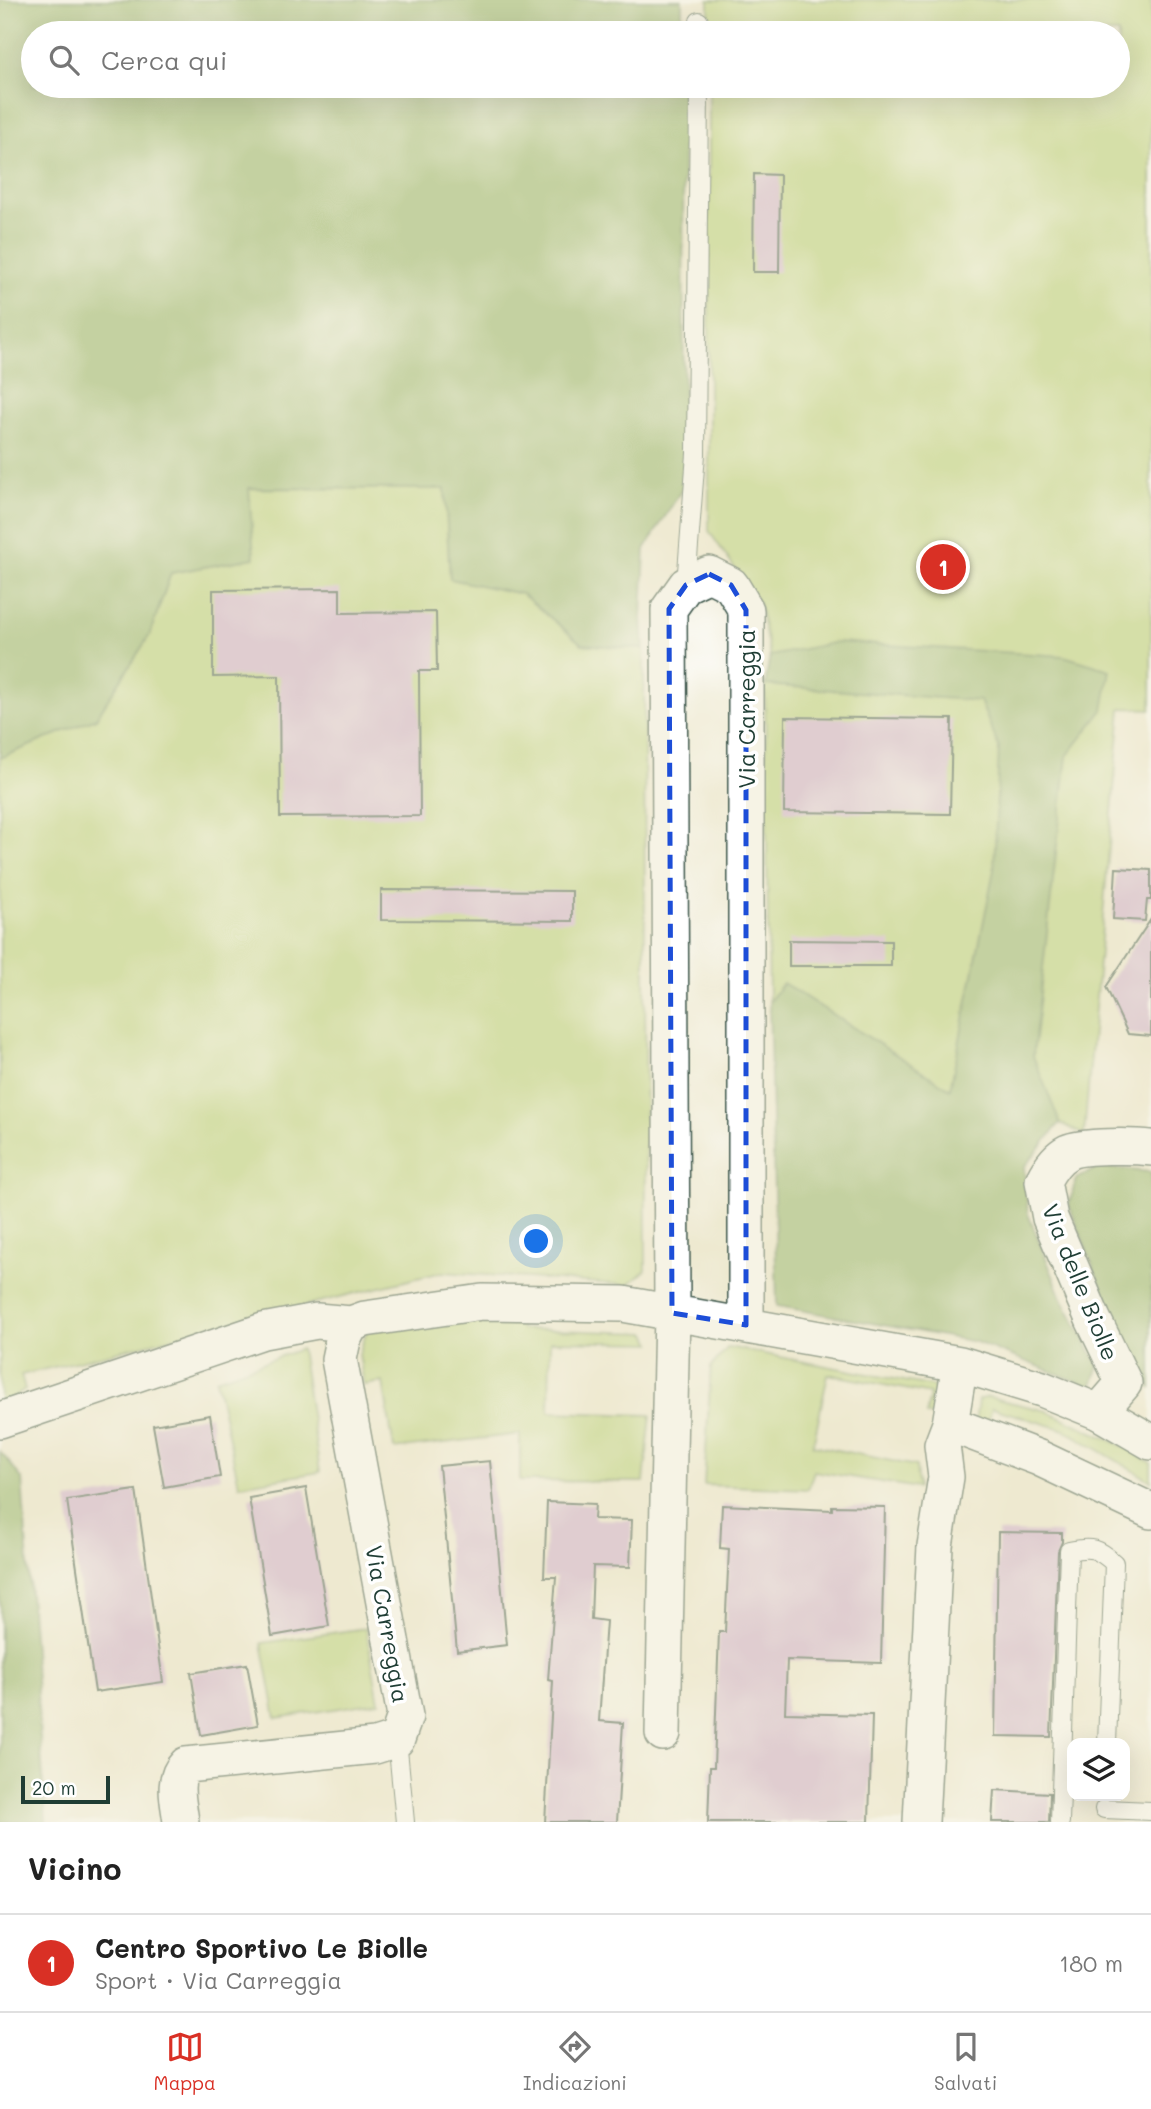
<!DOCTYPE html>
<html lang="it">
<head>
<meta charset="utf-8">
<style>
	body { margin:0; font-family:Mali,sans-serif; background:#f6f6f6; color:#222 }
	.controls { position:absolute; right:21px; bottom:21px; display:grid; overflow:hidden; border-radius:14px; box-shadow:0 7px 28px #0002 }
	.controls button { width:63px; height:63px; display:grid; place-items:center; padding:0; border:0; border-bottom:2px solid #e0e0e0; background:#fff; color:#222; font:35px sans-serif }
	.scale { position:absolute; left:21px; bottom:18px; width:89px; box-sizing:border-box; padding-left:7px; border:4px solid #1f3d34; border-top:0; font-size:19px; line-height:24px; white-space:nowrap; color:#1f3d34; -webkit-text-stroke:5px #fff; paint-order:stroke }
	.you { position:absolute; left:537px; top:1242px; width:24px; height:24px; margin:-18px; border:5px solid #fff; border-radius:50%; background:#1a73e8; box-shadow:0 0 0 10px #1a73e833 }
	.badge { display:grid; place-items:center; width:46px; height:46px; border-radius:50%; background:#d93025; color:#fff; font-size:23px; font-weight:700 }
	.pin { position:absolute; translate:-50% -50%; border:4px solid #fff; box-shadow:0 2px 7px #0006 }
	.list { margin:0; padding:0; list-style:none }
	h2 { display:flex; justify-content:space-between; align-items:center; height:91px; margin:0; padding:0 28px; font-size:30px }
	h2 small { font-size:23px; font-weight:400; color:#767676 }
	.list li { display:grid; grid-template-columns:46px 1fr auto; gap:21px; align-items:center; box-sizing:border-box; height:98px; padding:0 28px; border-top:2px solid #e0e0e0 }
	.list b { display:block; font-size:26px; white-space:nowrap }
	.list p { margin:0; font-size:23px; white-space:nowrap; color:#767676 }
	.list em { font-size:23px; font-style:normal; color:#767676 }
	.icon { flex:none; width:38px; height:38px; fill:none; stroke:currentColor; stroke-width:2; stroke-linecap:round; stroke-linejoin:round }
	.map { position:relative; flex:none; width:1151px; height:1822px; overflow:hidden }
	.search { position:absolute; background:#fff; box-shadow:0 7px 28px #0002; left:21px; right:21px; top:21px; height:77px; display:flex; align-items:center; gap:18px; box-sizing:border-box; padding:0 24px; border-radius:38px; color:#767676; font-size:26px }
	.sheet { height:189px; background:#fff }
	nav { display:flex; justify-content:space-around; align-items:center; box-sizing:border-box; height:98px; border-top:2px solid #e0e0e0; background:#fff; font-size:19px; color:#767676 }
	nav a { display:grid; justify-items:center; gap:4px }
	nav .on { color:#d93025 }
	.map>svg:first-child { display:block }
	.green { fill:#b7d278; stroke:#6b8856; stroke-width:2 }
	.forest { fill:#91b468; stroke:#58784e; stroke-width:2 }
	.building { fill:#ceacd0 }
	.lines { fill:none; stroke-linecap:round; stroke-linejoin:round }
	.service-casing { stroke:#3e574b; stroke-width:20 }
	.minor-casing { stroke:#3e574b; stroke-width:38 }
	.service { stroke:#fff; stroke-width:18 }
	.minor { stroke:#fff; stroke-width:35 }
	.marked { fill:none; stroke:#1d4ed8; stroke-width:5; stroke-dasharray:14 9; stroke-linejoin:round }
	.labels { text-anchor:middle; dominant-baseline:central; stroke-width:7; stroke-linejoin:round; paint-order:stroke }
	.street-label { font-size:23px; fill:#1f3d34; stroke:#fff }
</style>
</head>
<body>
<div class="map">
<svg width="1151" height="1822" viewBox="0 0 1151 1822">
	<rect width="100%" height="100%" fill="#fff"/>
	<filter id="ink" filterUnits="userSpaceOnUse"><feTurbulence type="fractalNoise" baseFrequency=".0143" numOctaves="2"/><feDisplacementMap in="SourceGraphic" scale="14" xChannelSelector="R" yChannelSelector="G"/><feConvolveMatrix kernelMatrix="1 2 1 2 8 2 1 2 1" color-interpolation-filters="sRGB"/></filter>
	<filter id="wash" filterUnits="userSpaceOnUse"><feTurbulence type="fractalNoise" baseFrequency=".00686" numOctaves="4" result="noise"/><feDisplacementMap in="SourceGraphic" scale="28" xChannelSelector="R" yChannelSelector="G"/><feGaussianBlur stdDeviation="1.57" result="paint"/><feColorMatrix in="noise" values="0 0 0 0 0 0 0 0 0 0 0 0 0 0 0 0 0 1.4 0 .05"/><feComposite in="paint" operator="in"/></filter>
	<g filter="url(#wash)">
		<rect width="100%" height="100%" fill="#eee9d0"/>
		<path class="green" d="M 709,0 L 1151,0 L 1151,709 L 1121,708 L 1084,1135 L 1060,1123 L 950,1089 L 783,983 L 769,1002 L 765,686 L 770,655 L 759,604 L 709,531 L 709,86 L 1118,86 L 1118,33 L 709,33 Z
			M 248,488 L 445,489 L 450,579 L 522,594 L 582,644 L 644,649 L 646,1270 L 628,1285 L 442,1272 L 21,1375 L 25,1389 L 0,1406 L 0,758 L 96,718 L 149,636 L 171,573 L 254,558 Z
			M 519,1316 L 521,1329 L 647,1333 L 652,1343 L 550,1341 L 549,1412 L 651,1415 L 644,1482 L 520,1481 L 520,1434 L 394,1449 L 383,1382 L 364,1385 L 359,1354 L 367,1330 Z
			M 728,1347 L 941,1388 L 938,1416 L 926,1415 L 930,1394 L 828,1374 L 813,1445 L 916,1466 L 918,1488 L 814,1471 L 808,1489 L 704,1485 L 711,1367 Z
			M 301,1349 L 320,1472 L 239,1485 L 216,1379 Z
			M 988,1397 L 1047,1411 L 1123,1446 L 1151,1463 L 1151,1481 L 1065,1430 L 992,1408 L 986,1428 L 975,1424 L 978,1400 Z
			M 366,1628 L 379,1702 L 276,1718 L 262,1643 Z"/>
		<path class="forest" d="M 0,0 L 682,0 L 682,33 L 33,33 L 33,86 L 683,86 L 684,486 L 645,549 L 642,618 L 644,649 L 582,644 L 522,594 L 450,579 L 445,489 L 249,488 L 254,558 L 171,573 L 149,636 L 96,718 L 0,758 Z
			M 837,642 L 1064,656 L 1110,670 L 1103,710 L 1067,756 L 1033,1056 L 1060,1123 L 1024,1167 L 1028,1214 L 1062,1298 L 1099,1366 L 1091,1387 L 976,1342 L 777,1306 L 769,1002 L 783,983 L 950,1089 L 994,870 L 999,747 L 980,701 L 765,685 L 770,656 Z
			M 1099,1167 L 1151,1172 L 1151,1389 L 1102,1289 L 1069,1205 L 1076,1179 Z
			M 0,1451 L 22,1479 L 46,1822 L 0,1822 Z"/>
		<g id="blocks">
			<path class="building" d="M 754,174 L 780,175 L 779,272 L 753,272 Z
				M 340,589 L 340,613 L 436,612 L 437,671 L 419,671 L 420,816 L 280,817 L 279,676 L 213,677 L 213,590 Z
				M 785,717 L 952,719 L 950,814 L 784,812 Z
				M 1116,868 L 1151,870 L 1151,900 L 1147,900 L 1145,921 L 1113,919 Z
				M 381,890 L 572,891 L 572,921 L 381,920 Z
				M 1151,919 L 1151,1036 L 1128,1034 L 1106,987 Z
				M 789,940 L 891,941 L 891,966 L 789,966 Z
				M 210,1415 L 220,1477 L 164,1487 L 153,1425 Z
				M 490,1461 L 507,1645 L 457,1651 L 439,1466 Z
				M 306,1488 L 329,1626 L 272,1636 L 249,1498 Z
				M 136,1490 L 163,1682 L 95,1692 L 67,1500 Z
				M 547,1502 L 595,1504 L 594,1519 L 632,1520 L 630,1567 L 593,1566 L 591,1619 L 606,1621 L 599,1721 L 623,1723 L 617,1822 L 545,1822 L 553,1681 L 548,1680 L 556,1577 L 544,1577 Z
				M 722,1505 L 832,1510 L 832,1506 L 885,1507 L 881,1663 L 787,1660 L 785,1713 L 872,1715 L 869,1822 L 708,1822 L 710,1767 L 714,1767 L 719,1632 L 725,1632 L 729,1549 L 720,1548 Z
				M 998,1532 L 1062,1533 L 1062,1542 L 1058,1551 L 1051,1737 L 995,1736 Z
				M 247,1664 L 258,1725 L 201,1735 L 191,1673 Z
				M 994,1790 L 1050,1793 L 1049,1822 L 992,1822 Z"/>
		</g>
	</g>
	<g filter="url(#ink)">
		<use href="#blocks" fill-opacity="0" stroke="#3e574b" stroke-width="2"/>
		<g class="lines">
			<g class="service-casing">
				<path id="service" d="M 699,33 L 699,21
					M 686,585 L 696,454 L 699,86
					M 397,1739 L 405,1822
					M 1104,1809 L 1151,1811
					M 1060,1822 L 1069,1551 C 1091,1546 1097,1548 1114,1563 L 1107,1743"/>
			</g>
			<g class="minor-casing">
				<path id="minor" d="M 1099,1412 L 1124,1383 L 1093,1319 L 1050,1218 L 1043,1181 C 1049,1169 1056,1158 1068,1152 C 1082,1145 1135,1146 1151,1148
					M 0,1420 L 263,1331 L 317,1321 L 351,1324
					M 950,1424 L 1039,1458 L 1151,1511
					M 663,1733 L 672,1313 L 669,609 L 686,585 L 709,574 L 731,585 L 746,610 L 746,1325
					M 181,1822 C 179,1803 171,1780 186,1765 L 375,1746 L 397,1739 L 405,1716 L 339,1359 L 343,1340 L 351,1324 L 365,1319 L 482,1302 L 623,1304 L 960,1364 L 1042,1389 L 1099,1412 L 1151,1442
					M 921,1822 L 935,1546 L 946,1477 L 942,1445 L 950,1424 L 960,1364"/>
			</g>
			<use href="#service" class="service"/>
			<use href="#minor" class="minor"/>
		</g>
	</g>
	<path d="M0 0H1151V1822H0ZM 709,574 L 731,585 L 746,610 L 746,1325 L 672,1313 L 669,609 L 686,585 Z" fill="#eee9d0" fill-opacity=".55" fill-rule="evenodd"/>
	<path class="marked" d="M 709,574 L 731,585 L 746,610 L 746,1325 L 672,1313 L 669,609 L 686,585 Z"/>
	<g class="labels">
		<g class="street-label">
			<text transform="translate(746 709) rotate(-90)">Via Carreggia</text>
			<text transform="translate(1081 1282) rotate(68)">Via delle Biolle</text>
			<text transform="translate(388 1624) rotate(80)">Via Carreggia</text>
		</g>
	</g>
</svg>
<div class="controls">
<button><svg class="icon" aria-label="layers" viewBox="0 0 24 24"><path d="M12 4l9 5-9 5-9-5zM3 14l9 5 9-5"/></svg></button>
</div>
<div class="scale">20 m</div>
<div class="you"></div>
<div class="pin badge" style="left:943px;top:567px">1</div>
<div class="search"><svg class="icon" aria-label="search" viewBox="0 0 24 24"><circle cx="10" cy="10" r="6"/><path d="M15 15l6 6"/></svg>Cerca qui</div>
</div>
<section class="sheet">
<h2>Vicino<small></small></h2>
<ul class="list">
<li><span class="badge">1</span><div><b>Centro Sportivo Le Biolle</b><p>Sport · Via Carreggia</p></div><em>180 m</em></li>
</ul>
</section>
<nav>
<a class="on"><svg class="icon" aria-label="map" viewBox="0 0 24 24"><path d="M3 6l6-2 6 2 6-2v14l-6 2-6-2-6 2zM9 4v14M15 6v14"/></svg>Mappa</a>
<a><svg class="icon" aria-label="directions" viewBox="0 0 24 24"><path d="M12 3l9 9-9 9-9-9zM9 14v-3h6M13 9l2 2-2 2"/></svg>Indicazioni</a>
<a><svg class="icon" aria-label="saved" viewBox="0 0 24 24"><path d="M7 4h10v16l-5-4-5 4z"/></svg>Salvati</a>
</nav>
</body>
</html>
